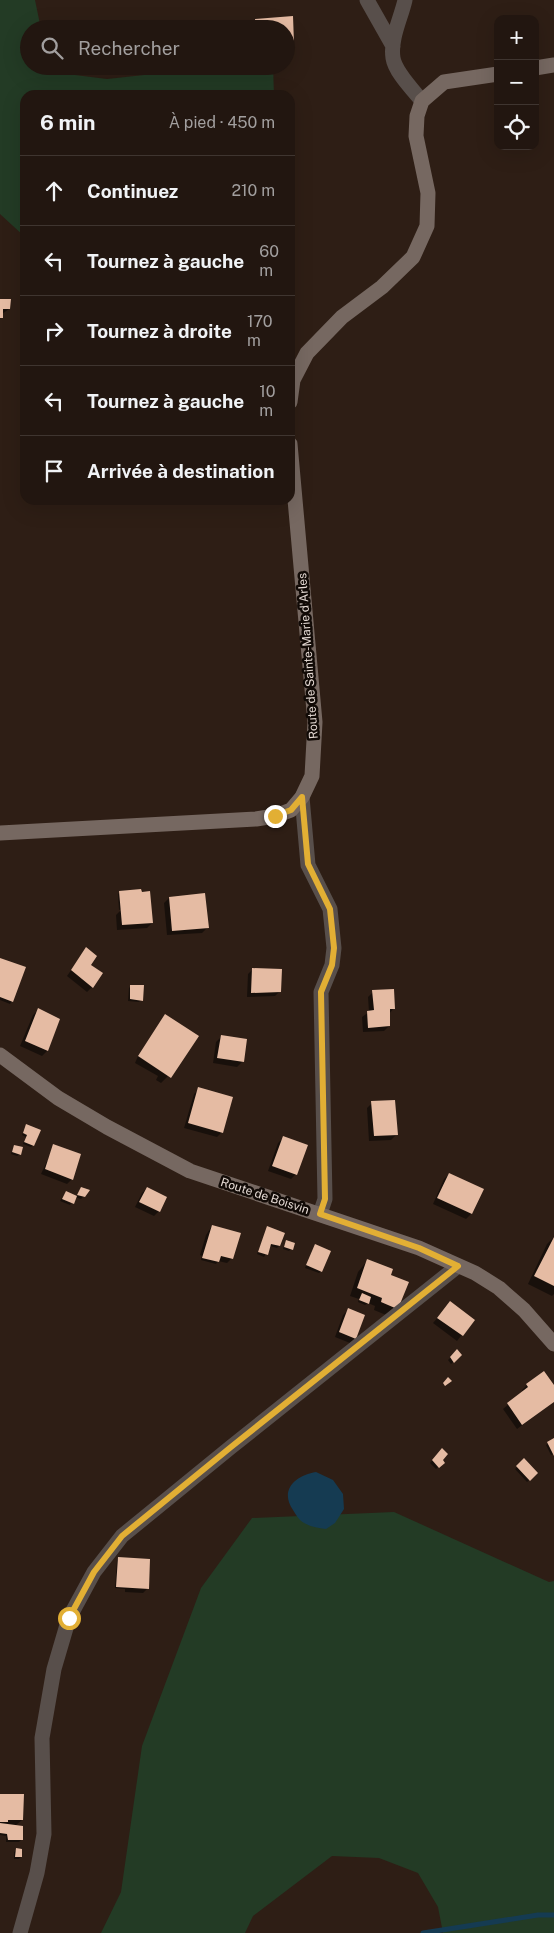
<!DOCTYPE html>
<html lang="fr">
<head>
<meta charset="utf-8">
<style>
	body { margin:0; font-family:"Public Sans",sans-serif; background:#2e231e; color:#f1f3f6 }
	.controls { position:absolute; right:15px; top:15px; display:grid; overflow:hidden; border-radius:10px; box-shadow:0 5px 20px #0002 }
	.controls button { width:45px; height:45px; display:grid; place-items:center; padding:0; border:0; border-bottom:1px solid #3f3530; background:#221610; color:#f1f3f6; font:25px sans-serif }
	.stop { position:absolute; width:15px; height:15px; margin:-11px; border:4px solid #e2af34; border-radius:50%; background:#fff }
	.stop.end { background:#e2af34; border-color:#fff; box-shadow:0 1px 5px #0008 }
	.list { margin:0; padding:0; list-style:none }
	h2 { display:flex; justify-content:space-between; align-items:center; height:65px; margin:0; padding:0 20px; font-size:21px }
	h2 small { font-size:16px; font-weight:400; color:#a29f9f }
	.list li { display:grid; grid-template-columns:32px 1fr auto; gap:15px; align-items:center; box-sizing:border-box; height:70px; padding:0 20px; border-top:1px solid #3f3530 }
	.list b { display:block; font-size:19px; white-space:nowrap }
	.list em { font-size:16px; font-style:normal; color:#a29f9f }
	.icon { flex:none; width:28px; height:28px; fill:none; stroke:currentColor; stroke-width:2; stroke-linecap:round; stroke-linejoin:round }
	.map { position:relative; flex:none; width:554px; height:1933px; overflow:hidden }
	.search { position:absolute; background:#221610; box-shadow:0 5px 20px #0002; left:20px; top:20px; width:275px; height:55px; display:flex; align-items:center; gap:12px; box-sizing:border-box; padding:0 18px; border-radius:28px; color:#a29f9f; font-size:19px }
	.panel { position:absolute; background:#221610; box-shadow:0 5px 20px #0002; left:20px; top:90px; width:275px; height:415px; border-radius:15px }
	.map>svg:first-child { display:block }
	.green { fill:#233b25 }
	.water { fill:#153b52 }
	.shadow { fill:#0007 }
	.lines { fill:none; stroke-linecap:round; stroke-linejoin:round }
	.stream { stroke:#153b52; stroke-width:5 }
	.building { fill:#e5bba3 }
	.street { stroke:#584f4b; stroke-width:15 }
	.secondary { stroke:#766861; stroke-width:15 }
	.route { stroke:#e2af34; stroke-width:6 }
	.labels { text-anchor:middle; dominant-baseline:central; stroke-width:5; stroke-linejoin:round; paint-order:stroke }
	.street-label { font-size:12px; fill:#e4d9d3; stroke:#110a06 }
</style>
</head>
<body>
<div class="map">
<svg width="554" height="1933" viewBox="0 0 554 1933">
	<rect width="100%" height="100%" fill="#2e1e15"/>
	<path class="green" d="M 0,0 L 35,0 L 41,29 L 29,29 L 29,66 L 50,66 L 51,72 L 107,79 L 228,66 L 273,66 L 274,95 L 25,95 L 25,237 L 0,214 Z
		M 394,1512 L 549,1582 L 554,1581 L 554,1933 L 443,1933 L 438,1907 L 418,1873 L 379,1858 L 332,1856 L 253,1916 L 245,1933 L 101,1933 L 121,1892 L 142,1746 L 201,1588 L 252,1518 Z"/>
	<path class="water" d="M 316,1472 L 333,1480 L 343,1494 L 344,1509 L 335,1523 L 326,1529 C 316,1528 307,1526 300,1520 C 297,1517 295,1513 293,1510 C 279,1490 296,1475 316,1472 Z"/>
	<path class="shadow" d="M 292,18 L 293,43 L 288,48 L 286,48 L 286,29 L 251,29 L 251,25 L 256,20 Z
		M 0,300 L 9,309 L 2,314 L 0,319 Z
		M 120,892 L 152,923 L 147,928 L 117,930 L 116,915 L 122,909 L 119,910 L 118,894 Z
		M 169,898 L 207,928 L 202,933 L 167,935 L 164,903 Z
		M 86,949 L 92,987 L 87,992 L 67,976 Z
		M 0,959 L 12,1001 L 10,1004 L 0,1000 Z
		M 253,969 L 280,991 L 275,996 L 247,997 L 248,974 Z
		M 131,986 L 141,1000 L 139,1002 L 128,1001 L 129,988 Z
		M 373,992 L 394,1008 L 389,1014 L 389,1026 L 384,1031 L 363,1032 L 362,1017 L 369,1012 L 368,997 Z
		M 38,1010 L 58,1020 L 47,1051 L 42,1056 L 20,1046 L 33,1015 Z
		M 221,1037 L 242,1062 L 237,1067 L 213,1063 L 216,1042 Z
		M 139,1054 L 168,1076 L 161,1083 L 156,1080 L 158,1076 L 135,1063 Z
		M 199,1089 L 222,1132 L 217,1137 L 184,1128 L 194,1094 Z
		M 372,1103 L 396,1135 L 391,1140 L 369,1141 L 367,1108 Z
		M 27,1125 L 33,1145 L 31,1147 L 23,1144 L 26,1137 L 22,1135 Z
		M 283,1138 L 296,1174 L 291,1179 L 268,1171 L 278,1143 Z
		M 54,1145 L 72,1179 L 67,1184 L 41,1174 L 47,1161 L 52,1163 L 52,1160 L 48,1159 Z
		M 14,1146 L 20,1154 L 17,1156 L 11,1154 Z
		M 449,1174 L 482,1190 L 471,1214 L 466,1219 L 433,1204 L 444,1179 Z
		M 147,1188 L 165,1197 L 159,1211 L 154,1216 L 135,1207 L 142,1193 Z
		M 80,1191 L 88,1191 L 81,1199 L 75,1197 L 70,1205 L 60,1201 L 66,1192 L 76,1197 Z
		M 212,1226 L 232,1258 L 227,1263 L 218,1261 L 216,1264 L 201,1260 L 202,1256 L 200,1255 L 206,1235 Z
		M 268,1228 L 279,1246 L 277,1248 L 270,1246 L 264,1257 L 257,1254 Z
		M 554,1237 L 554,1294 L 552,1296 L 528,1284 L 547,1244 Z
		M 286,1241 L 291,1249 L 289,1251 L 283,1249 Z
		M 315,1246 L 321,1271 L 319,1273 L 305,1268 Z
		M 367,1261 L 389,1276 L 399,1303 L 386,1315 L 374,1310 L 375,1306 L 368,1303 L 365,1305 L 358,1302 L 359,1299 L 350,1296 L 358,1272 Z
		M 450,1303 L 473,1320 L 457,1341 L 433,1323 Z
		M 348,1310 L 355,1338 L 350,1343 L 335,1337 L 343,1315 Z
		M 457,1351 L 461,1355 L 451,1364 L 448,1360 Z
		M 543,1372 L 554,1387 L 554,1402 L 517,1429 L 503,1409 L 523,1392 L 522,1390 L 527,1385 Z
		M 554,1440 L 554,1454 L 551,1455 L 546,1445 Z
		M 442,1450 L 441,1460 L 443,1462 L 436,1469 L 430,1463 Z
		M 524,1460 L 537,1473 L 527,1482 L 515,1469 Z
		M 119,1558 L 148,1588 L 143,1593 L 125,1592 L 125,1589 L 115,1588 L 117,1560 Z
		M 0,1795 L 22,1820 L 15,1826 L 22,1839 L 19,1842 L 6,1842 L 6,1836 L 0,1835 Z
		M 17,1850 L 21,1857 L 19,1859 L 14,1859 L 14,1852 Z"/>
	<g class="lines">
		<path class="stream" d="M 423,1933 L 538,1915 L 554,1915"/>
	</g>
	<path class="building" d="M 293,16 L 294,43 L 286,44 L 286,29 L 256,29 L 255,19 Z
		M 0,299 L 11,299 L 10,309 L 3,309 L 3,318 L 0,318 Z
		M 141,889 L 142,892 L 150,891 L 153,923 L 122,925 L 119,891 Z
		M 205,893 L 209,928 L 172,931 L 169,897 Z
		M 86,947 L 97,956 L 91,965 L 103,973 L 93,988 L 71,970 Z
		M 0,958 L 26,967 L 13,1002 L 0,997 Z
		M 252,968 L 282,969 L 281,992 L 251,993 Z
		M 130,985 L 144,985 L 143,1001 L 130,999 Z
		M 394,989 L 395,1009 L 390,1009 L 390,1026 L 368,1028 L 367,1011 L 374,1010 L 372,990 Z
		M 38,1008 L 60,1019 L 48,1051 L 25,1041 Z
		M 165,1014 L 199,1036 L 171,1078 L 138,1056 Z
		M 221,1035 L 247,1039 L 244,1062 L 217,1058 Z
		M 198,1087 L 233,1097 L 223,1133 L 188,1123 Z
		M 395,1100 L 398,1135 L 374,1136 L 371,1101 Z
		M 26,1124 L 41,1130 L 34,1146 L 24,1142 L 27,1135 L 23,1133 Z
		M 283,1136 L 308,1145 L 297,1175 L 272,1166 Z
		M 53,1144 L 81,1154 L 73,1180 L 45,1169 Z
		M 14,1145 L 23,1147 L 21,1155 L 12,1152 Z
		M 449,1173 L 484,1189 L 472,1214 L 437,1198 Z
		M 81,1187 L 90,1190 L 85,1197 L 77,1195 Z
		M 147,1187 L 167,1197 L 160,1212 L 139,1202 Z
		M 66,1191 L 77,1196 L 74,1204 L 62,1199 Z
		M 212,1225 L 241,1233 L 233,1259 L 221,1256 L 219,1262 L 202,1258 Z
		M 267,1226 L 285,1233 L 280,1246 L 271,1244 L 268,1255 L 258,1252 Z
		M 554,1237 L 554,1286 L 534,1276 Z
		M 286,1240 L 295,1243 L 293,1250 L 284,1247 Z
		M 315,1244 L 331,1251 L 322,1272 L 306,1265 Z
		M 367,1259 L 393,1269 L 391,1275 L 409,1282 L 400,1304 L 395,1308 L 381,1302 L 382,1298 L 357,1288 Z
		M 362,1293 L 371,1297 L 369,1304 L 359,1300 Z
		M 450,1301 L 475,1320 L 463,1336 L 437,1318 Z
		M 348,1308 L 365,1315 L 356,1339 L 339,1332 Z
		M 457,1349 L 462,1355 L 454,1363 L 450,1357 Z
		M 544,1371 L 554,1385 L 554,1402 L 522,1425 L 507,1403 L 528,1387 L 526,1384 Z
		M 448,1377 L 452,1381 L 445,1386 L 443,1383 Z
		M 554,1438 L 554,1456 L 547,1442 Z
		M 442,1448 L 448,1454 L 443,1460 L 445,1463 L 439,1468 L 432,1460 Z
		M 524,1458 L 538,1473 L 530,1481 L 516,1466 Z
		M 118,1557 L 150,1559 L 149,1589 L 116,1587 Z
		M 0,1794 L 24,1794 L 23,1820 L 8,1820 L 8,1822 L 0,1822 Z
		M 0,1823 L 23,1826 L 23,1840 L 8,1840 L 7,1834 L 0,1833 Z
		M 16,1848 L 22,1849 L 22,1857 L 15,1857 Z"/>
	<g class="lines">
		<path class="street" d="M 367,0 L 393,46
			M 405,0 C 401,18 390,39 393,58 C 395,72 413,90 422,101
			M 302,797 L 308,865 L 330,909 L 334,948 L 332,965 L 321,992 L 325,1199 L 320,1214
			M 20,1933 L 37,1873 L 44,1834 L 42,1738 L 54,1669 L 69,1618 L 94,1572 L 122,1536 L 231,1447 L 458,1266"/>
		<path class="secondary" d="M 535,68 L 554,65
			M 290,402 L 293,380 L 307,353 L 342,317 L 382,287 L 413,257 L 427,226 L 428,193 L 416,136 L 417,116 L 422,101 L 444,82 L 498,74
			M 0,833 L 256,819 L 275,816 L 291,810 L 302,797 L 312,776 L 315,722 L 290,444
			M 0,1055 L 58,1098 L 107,1127 L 190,1171 L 419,1248 L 475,1273 L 499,1288 L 524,1310 L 554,1344"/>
	</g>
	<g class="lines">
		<path class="route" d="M 69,1618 L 94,1572 L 122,1536 L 231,1447 L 458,1266 L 419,1248 L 320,1214 L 325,1199 L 321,992 L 332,965 L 334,948 L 330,909 L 308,864 L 302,797 L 291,810 L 275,816"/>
	</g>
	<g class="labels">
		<g class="street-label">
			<text transform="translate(308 656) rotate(-94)">Route de Sainte-Marie d'Arles</text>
			<text transform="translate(265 1196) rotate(18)">Route de Boisvin</text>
		</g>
	</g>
</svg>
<div class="controls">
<button>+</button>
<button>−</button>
<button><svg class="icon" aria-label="locate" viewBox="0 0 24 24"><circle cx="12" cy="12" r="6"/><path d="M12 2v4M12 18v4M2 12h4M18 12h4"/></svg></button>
</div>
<div class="stop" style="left:69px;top:1618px"></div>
<div class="stop end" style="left:275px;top:816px"></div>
<div class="search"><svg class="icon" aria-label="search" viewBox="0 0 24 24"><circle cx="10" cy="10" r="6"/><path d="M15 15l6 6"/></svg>Rechercher</div>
<section class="panel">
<h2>6 min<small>À pied · 450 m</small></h2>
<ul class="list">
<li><svg class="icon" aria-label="ahead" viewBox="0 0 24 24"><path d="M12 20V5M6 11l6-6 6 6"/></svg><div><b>Continuez</b></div><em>210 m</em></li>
<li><svg class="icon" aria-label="left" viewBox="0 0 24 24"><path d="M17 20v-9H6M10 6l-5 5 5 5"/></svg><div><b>Tournez à gauche</b></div><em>60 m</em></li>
<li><svg class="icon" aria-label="right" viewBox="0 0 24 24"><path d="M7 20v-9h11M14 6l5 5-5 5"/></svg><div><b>Tournez à droite</b></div><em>170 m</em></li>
<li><svg class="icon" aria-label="left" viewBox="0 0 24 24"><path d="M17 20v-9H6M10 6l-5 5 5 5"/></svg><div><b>Tournez à gauche</b></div><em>10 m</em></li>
<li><svg class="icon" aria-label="arrive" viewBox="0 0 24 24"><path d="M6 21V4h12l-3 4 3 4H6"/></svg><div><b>Arrivée à destination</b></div></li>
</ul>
</section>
</div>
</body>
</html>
